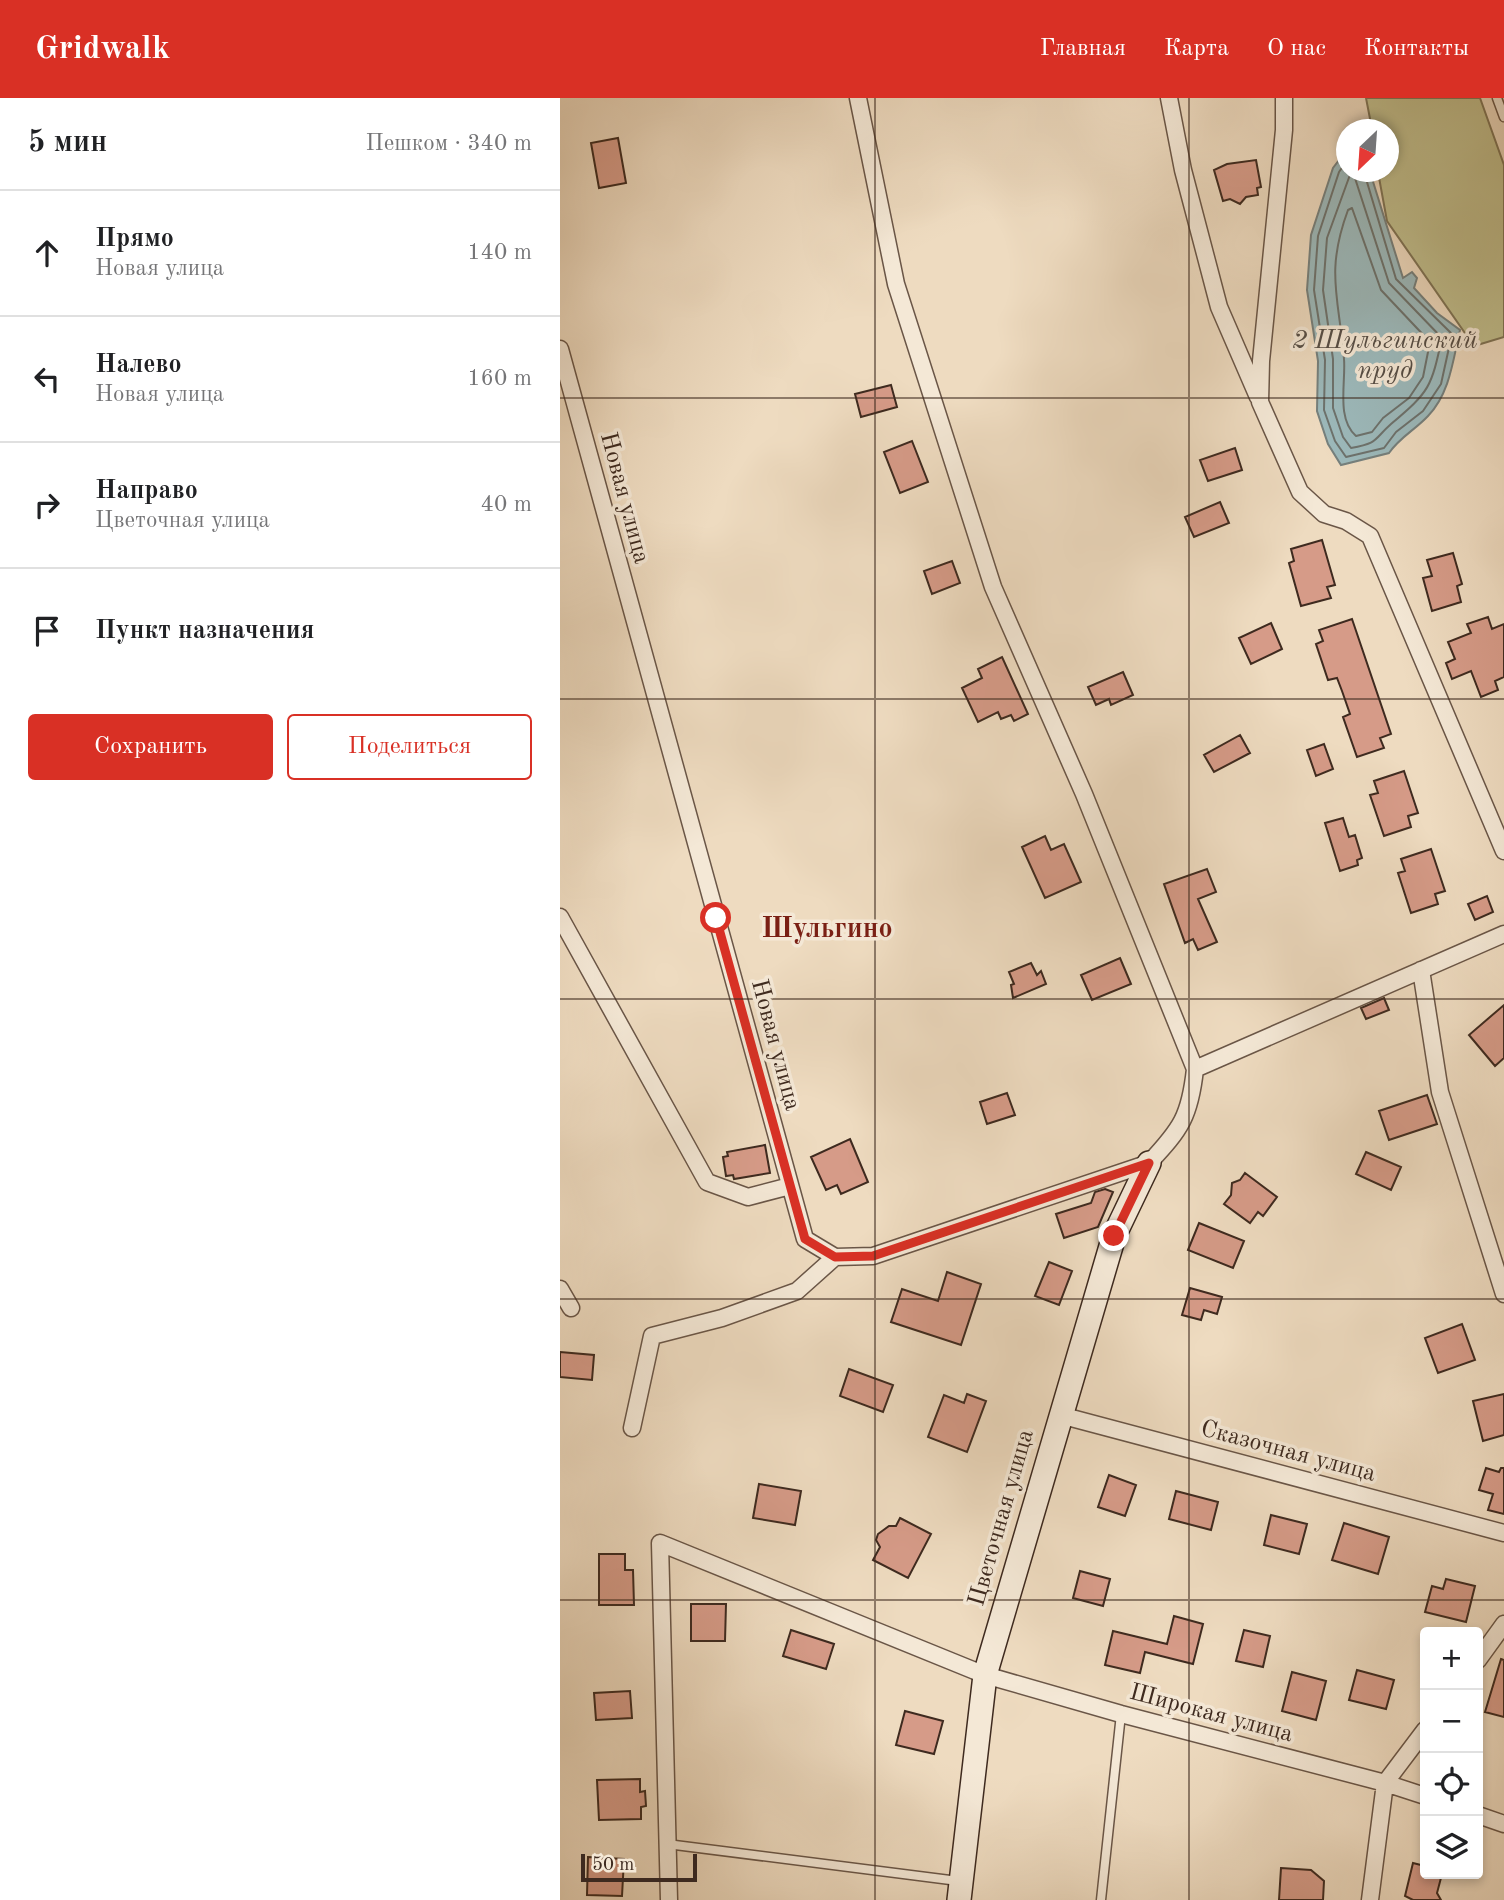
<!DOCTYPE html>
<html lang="ru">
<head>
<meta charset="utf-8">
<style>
	body { margin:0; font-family:"Old Standard TT",serif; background:#f2f2f2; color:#202124 }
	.controls { position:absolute; right:21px; bottom:21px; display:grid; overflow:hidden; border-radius:7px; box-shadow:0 4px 10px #0003 }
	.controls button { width:63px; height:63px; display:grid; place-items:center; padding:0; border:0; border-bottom:2px solid #e0e0e0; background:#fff; color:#202124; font:35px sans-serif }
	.compass { position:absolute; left:776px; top:21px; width:63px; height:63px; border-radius:50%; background:#fff; box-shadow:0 4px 10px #0003; rotate:205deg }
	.scale { position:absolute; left:21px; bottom:18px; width:116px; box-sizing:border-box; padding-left:7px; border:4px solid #3e2a1f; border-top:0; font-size:19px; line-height:24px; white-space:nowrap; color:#3e2a1f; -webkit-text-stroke:5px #f4e8d6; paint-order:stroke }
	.stop { position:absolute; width:21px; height:21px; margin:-16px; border:5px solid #d93025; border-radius:50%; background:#fff }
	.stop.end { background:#d93025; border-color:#fff; box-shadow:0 2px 7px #0008 }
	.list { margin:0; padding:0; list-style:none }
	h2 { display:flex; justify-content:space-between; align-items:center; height:91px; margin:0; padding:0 28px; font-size:30px }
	h2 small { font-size:23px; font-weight:400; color:#757577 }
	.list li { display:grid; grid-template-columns:46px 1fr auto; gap:21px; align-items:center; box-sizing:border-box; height:126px; padding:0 28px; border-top:2px solid #e0e0e0 }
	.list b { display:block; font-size:26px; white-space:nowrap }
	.list p { margin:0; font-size:23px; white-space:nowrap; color:#757577 }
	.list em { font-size:23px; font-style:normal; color:#757577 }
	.actions { display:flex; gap:14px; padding:21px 28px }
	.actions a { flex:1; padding:16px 0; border:2px solid #d93025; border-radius:7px; text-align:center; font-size:24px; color:#d93025 }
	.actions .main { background:#d93025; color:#fff }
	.icon { flex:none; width:38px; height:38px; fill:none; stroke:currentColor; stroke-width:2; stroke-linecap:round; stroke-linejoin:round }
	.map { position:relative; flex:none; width:944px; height:1802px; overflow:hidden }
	header { display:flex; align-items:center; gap:42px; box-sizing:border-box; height:98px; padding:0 35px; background:#d93025; color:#fff }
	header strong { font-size:33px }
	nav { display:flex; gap:38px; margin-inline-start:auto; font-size:24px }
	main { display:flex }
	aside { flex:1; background:#fff }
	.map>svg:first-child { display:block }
	.green { fill:#c0be8d; stroke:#7f7456; stroke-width:2 }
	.water { fill:#9cb9bb; stroke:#76807d; stroke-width:2 }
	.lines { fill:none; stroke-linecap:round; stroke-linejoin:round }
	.shore { stroke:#6d726d; stroke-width:2 }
	.building { fill:#d69b88; stroke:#3e2a1f; stroke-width:2 }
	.lane-casing { stroke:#6a5647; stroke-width:11 }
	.street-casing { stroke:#6a5647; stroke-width:19 }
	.secondary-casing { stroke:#3e2a1f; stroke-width:26 }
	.lane { stroke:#f4e8d6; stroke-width:8 }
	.street { stroke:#f4e8d6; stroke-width:16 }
	.secondary { stroke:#f4e8d6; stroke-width:23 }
	.route { stroke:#d93025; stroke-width:9 }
	.grid { fill:none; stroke:#3e2a1f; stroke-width:2; stroke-opacity:0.55 }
	.labels { text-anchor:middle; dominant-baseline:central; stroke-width:7; stroke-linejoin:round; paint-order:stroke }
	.street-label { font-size:24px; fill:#3e2a1f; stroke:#f4e8d6 }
	.water-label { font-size:26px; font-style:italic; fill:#564e46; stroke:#f4e8d6 }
	.quarter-label { font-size:28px; font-weight:bold; fill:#7a1f14; stroke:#f4e8d6 }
</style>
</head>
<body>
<header>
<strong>Gridwalk</strong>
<nav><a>Главная</a><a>Карта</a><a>О нас</a><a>Контакты</a></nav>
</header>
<main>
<aside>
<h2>5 мин<small>Пешком · 340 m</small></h2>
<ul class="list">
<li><svg class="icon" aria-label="ahead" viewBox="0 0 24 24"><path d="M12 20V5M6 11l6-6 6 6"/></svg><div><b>Прямо</b><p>Новая улица</p></div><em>140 m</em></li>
<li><svg class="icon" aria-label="left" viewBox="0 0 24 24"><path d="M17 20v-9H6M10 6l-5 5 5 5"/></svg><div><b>Налево</b><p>Новая улица</p></div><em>160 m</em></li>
<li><svg class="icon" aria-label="right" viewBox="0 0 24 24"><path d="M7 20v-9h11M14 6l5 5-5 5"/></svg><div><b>Направо</b><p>Цветочная улица</p></div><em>40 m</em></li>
<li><svg class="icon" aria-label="arrive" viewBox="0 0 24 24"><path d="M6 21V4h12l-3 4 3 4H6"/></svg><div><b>Пункт назначения</b></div></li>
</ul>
<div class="actions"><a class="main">Сохранить</a><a>Поделиться</a></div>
</aside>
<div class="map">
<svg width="944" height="1802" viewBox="0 0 944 1802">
	<rect width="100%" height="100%" fill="#eedbc0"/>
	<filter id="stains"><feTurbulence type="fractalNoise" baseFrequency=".00286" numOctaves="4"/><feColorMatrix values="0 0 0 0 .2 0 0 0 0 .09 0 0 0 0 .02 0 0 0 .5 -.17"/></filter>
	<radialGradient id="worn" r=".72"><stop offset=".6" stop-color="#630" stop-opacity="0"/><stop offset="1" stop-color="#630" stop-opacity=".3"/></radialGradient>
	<path class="green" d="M 806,0 L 920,0 L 944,67 L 944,239 L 914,248 L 827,123 L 818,74 L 828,74 L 828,32 L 812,31 Z"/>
	<path class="water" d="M 786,53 L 786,74 L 810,74 L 843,180 L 852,174 L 857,180 L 854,190 L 877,215 L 900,232 C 893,262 890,295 868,318 C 855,332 840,339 829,355 L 781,367 L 768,346 L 757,313 L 758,263 L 747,192 L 751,137 L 773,70 Z"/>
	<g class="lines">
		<path class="shore" d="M 786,64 L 779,74 L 758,138 L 754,192 L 765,262 L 764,312 L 775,343 L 786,359 L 824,350 L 836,334 L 863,313 L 881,286 L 892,236 L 836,181 L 804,74
			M 791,74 L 767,140 L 763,192 L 773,261 L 773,310 L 783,339 L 791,350 C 819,345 813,342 831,326 C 870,293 871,290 882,240 L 829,185 L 793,74
			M 792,110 L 821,192 L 870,244 L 863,279 L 849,300 L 823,320 L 812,334 L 796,338 C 776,321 786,284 784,261 C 779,199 765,174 788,112 Z"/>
	</g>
	<path class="building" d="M 58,40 L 66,85 L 39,90 L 31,45 Z
		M 696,62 L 701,89 L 697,90 L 698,97 L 686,99 L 680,106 L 670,101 L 663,103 L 654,72 L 667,66 Z
		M 331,287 L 337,309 L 301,319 L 295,296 Z
		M 352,343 L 368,384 L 340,395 L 324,354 Z
		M 675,350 L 682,372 L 648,383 L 640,362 Z
		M 660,404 L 669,425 L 634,439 L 625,419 Z
		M 762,442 L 775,487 L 767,489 L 771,500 L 741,508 L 729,465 L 734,463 L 731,451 Z
		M 893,455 L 902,486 L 897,488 L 901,504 L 872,513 L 863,480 L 872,478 L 867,462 Z
		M 392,463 L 400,485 L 372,496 L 364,473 Z
		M 928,519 L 932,531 L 944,526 L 944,579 L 935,583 L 938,592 L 921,599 L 911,573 L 892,581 L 886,565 L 895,561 L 888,544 L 911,535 L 907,526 Z
		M 792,521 L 831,636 L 820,640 L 824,650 L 797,659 L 783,619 L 790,616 L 782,593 L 777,580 L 768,582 L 756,546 L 763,543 L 759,532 Z
		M 711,525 L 722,551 L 691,566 L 679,540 Z
		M 442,559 L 468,616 L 454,623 L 451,617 L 441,621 L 438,614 L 418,624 L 402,590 L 422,580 L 418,571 Z
		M 563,574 L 573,597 L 551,607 L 549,601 L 536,607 L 528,589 Z
		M 680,637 L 690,655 L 654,674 L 644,657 Z
		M 764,646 L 773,671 L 756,678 L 747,652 Z
		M 844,673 L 858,715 L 848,718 L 851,729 L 824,738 L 810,697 L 818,695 L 814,683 Z
		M 783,720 L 789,739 L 795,737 L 802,760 L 797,762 L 798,767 L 780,773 L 765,725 Z
		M 485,738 L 491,752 L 504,746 L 521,784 L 485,800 L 462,749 Z
		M 871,751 L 885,793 L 875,796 L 878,806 L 851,815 L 838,775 L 845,773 L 841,761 Z
		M 647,771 L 656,794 L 638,801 L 657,844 L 638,852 L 633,841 L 625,845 L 604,786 Z
		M 927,798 L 933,814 L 915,822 L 908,806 Z
		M 560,860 L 571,886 L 532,902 L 521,877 Z
		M 471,865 L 477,877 L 481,873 L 486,886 L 453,900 L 451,887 L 454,886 L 449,874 Z
		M 824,900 L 829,912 L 806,921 L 801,910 Z
		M 944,907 L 944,960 L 935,968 L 909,937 Z
		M 447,995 L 455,1017 L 427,1026 L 420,1004 Z
		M 867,997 L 877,1026 L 829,1042 L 819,1013 Z
		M 290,1041 L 308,1084 L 281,1096 L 277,1087 L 266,1092 L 251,1059 Z
		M 205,1047 L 210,1075 L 174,1081 L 173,1077 L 166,1078 L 163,1059 L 168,1058 L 167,1054 Z
		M 806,1054 L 841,1069 L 831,1092 L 796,1076 Z
		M 685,1075 L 717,1099 L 703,1118 L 698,1114 L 690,1125 L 664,1106 L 671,1097 L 672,1085 L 680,1082 Z
		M 545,1091 L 553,1094 L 538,1129 L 504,1140 L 496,1116 L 531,1105 L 535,1094 Z
		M 639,1125 L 684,1143 L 673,1170 L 628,1152 Z
		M 489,1164 L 512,1173 L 499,1207 L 475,1198 Z
		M 387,1174 L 421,1186 L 401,1247 L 331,1224 L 342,1191 L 378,1203 Z
		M 630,1190 L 662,1199 L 657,1216 L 644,1212 L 641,1222 L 622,1217 Z
		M 902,1226 L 915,1262 L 878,1275 L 865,1240 Z
		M 0,1254 L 34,1257 L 32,1282 L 0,1279 Z
		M 289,1271 L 333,1287 L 323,1314 L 280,1298 Z
		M 407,1296 L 426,1303 L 407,1354 L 368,1339 L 384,1297 L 404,1305 Z
		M 944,1296 L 944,1337 L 923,1343 L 913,1303 Z
		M 926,1370 L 939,1374 L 941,1370 L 944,1370 L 944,1416 L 928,1412 L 933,1396 L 919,1392 Z
		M 549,1377 L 576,1387 L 565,1418 L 538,1409 Z
		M 199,1386 L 241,1393 L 235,1427 L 193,1420 Z
		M 616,1393 L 658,1404 L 651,1432 L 609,1421 Z
		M 711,1417 L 747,1426 L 739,1456 L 704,1447 Z
		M 340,1420 L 371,1436 L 348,1480 L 313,1462 L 320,1449 L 316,1442 L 318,1436 L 329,1428 L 336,1428 Z
		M 784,1425 L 829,1439 L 818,1476 L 772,1462 Z
		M 39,1456 L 65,1456 L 65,1472 L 73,1472 L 74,1507 L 39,1507 Z
		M 520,1473 L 550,1481 L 543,1508 L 513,1500 Z
		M 886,1481 L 915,1488 L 906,1524 L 865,1514 L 872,1488 L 883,1491 Z
		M 131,1506 L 166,1506 L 165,1543 L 131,1543 Z
		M 614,1518 L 643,1526 L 633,1566 L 585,1554 L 580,1575 L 545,1567 L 553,1533 L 607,1546 Z
		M 231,1532 L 274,1546 L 266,1571 L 223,1558 Z
		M 684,1532 L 710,1538 L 703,1569 L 676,1563 Z
		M 941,1561 L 944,1562 L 944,1619 L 925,1614 Z
		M 797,1572 L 834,1582 L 826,1611 L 789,1602 Z
		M 732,1574 L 766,1583 L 756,1622 L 722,1613 Z
		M 70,1593 L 72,1620 L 36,1622 L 34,1595 Z
		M 345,1613 L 383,1623 L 374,1656 L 336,1647 Z
		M 80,1681 L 80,1694 L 85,1693 L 86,1708 L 81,1709 L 81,1721 L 39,1722 L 37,1682 Z
		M 28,1759 L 64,1761 L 62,1798 L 27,1797 Z
		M 853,1765 L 865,1768 L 865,1776 L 882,1776 L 877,1795 L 881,1802 L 853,1802 L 845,1798 Z
		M 721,1770 L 751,1772 L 764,1783 L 763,1802 L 719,1802 Z"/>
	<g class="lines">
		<g class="lane-casing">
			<path id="lane" d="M 937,0 L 944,19
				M 107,1746 L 398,1783
				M 541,1802 L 561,1616"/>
		</g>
		<g class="street-casing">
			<path id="street" d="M 609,0 L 623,72 L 659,209 L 698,299
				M 724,0 L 724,32 L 701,263 L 700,304 L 740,394 L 764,416 L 786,423 L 810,438 L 944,753
				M 0,251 L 245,1141 L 275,1159 L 313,1158 L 589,1065 C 621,1031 630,1018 635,971 L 524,696 L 433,489 L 336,186 L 298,0
				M 0,819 L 147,1084 L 188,1099 L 230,1088
				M 861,872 L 880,994 L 944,1196
				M 635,971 L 944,836
				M 0,1191 L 11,1210
				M 500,1317 L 944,1435
				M 72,1330 L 92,1238 L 162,1220 L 237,1193 L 275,1159
				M 918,1562 L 944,1526
				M 918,1717 L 944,1726
				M 109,1802 L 100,1445 L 425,1577 L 561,1616 L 825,1685 L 865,1698
				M 810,1802 L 825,1685 L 865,1632"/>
		</g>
		<g class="secondary-casing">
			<path id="secondary" d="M 399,1802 L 425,1577 L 554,1138 L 589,1065"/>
		</g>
		<use href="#lane" class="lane"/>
		<use href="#street" class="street"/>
		<use href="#secondary" class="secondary"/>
	</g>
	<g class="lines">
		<path class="route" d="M 156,820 L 245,1141 L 275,1159 L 313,1158 L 589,1065 L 554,1138"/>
	</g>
	<path class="grid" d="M 315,0 L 315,1802M 629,0 L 629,1802M 0,300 L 944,300M 0,601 L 944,601M 0,901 L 944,901M 0,1201 L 944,1201M 0,1502 L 944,1502"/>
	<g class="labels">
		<g class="street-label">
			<text transform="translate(64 400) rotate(75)">Новая улица</text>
			<text transform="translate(215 947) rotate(75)">Новая улица</text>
			<text transform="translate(728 1354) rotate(15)">Сказочная улица</text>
			<text transform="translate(442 1420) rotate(-74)">Цветочная улица</text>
			<text transform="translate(651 1616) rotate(15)">Широкая улица</text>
		</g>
		<g class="water-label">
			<text x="825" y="243">2 Шульгинский<tspan x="825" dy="30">пруд</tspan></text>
		</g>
		<g class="quarter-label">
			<text x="267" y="832">Шульгино</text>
		</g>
	</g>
	<rect width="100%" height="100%" filter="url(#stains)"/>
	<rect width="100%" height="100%" fill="url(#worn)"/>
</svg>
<div class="controls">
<button>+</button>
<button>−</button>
<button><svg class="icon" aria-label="locate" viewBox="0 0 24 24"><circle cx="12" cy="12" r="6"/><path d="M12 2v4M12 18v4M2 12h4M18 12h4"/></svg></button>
<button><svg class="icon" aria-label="layers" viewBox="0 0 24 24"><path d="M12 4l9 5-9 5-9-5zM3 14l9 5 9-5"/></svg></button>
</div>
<svg class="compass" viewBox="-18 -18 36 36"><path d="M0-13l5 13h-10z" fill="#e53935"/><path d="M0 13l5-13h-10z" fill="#757577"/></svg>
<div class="scale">50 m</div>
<div class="stop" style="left:156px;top:820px"></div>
<div class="stop end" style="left:554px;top:1138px"></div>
</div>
</main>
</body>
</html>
